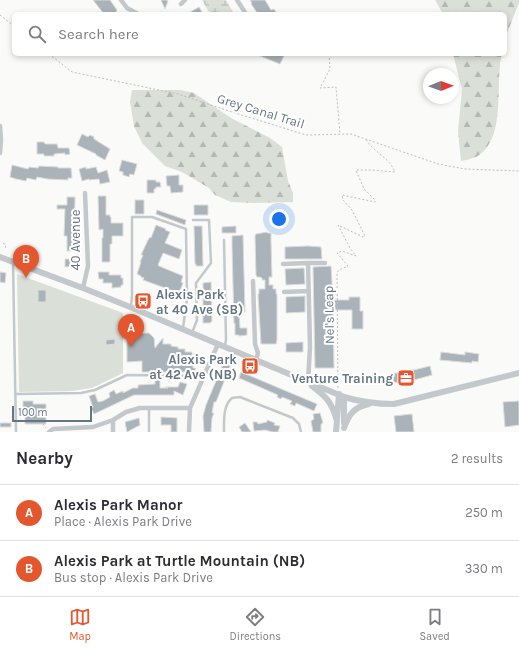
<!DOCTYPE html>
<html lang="en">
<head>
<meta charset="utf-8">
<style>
	body { margin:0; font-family:Karla,sans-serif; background:#f2f2f3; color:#2b2b33 }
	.compass { position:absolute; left:423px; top:68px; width:36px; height:36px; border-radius:50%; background:#fff; box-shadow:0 2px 6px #0003; rotate:89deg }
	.scale { position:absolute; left:12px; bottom:10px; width:80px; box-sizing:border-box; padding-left:4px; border:2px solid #657683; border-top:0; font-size:11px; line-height:14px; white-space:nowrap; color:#657683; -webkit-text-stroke:3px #fff; paint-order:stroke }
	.you { position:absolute; left:279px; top:219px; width:14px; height:14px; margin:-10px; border:3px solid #fff; border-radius:50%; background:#1a73e8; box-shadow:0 0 0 6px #1a73e833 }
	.badge { display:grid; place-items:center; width:26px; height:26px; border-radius:50%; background:#e4572e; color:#fff; font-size:13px; font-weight:700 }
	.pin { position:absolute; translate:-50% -33px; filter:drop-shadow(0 1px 2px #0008) }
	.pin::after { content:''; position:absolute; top:21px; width:14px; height:12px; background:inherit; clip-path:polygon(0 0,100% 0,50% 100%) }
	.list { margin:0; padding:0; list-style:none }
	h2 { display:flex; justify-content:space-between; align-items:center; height:52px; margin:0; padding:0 16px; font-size:17px }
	h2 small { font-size:13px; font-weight:400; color:#7c7c81 }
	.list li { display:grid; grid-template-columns:26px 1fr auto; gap:12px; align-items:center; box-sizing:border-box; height:56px; padding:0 16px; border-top:1px solid #e1e1e2 }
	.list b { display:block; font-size:15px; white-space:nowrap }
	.list p { margin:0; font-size:13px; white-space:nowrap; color:#7c7c81 }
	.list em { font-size:13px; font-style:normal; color:#7c7c81 }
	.icon { flex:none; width:22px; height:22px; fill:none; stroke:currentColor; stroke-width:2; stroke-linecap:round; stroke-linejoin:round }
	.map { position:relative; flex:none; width:519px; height:432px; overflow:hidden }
	.search { position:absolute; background:#fff; box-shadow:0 2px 6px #0003; left:12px; right:12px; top:12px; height:44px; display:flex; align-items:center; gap:10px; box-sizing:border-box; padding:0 14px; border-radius:6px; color:#7c7c81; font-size:15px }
	.sheet { height:164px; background:#fff }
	nav { display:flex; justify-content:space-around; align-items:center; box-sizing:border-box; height:56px; border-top:1px solid #e1e1e2; background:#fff; font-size:11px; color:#7c7c81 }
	nav a { display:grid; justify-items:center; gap:2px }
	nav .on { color:#e4572e }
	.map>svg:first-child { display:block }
	.forest { fill:url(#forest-firs) }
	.wetland { fill:url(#wetland-marsh) }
	.green { fill:#dadfd7 }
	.building { fill:#aab3b9; stroke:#dcdcda }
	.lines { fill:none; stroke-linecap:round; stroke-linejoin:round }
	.path { stroke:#bbbfc2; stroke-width:1; stroke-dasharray:2 2; stroke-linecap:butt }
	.service { stroke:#c3c8cc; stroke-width:2.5 }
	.minor { stroke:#c3c8cc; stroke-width:4.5 }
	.tertiary { stroke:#c3c8cc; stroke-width:6 }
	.labels { text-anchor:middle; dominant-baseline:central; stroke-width:4; stroke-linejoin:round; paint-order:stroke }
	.street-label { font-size:13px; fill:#657683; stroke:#fff }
	.poi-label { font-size:13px; font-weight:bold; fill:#657683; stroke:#fff; text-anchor:end }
</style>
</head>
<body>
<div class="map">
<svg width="519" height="432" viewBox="0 0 519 432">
	<defs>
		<pattern id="forest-firs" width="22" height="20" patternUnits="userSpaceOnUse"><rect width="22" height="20" fill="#dadfd7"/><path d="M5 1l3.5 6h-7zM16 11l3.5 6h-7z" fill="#b4b9b4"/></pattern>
		<pattern id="wetland-marsh" width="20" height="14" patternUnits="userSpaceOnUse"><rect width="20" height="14" fill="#dadfd7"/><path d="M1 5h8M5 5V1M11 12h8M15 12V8" fill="none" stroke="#b4b9b4"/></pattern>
	</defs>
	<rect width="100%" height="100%" fill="#fafaf8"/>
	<path class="forest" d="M 435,0 L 519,0 L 519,3 L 505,38 L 505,14 L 443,14 Z
		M 453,54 L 502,54 C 494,83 508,139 476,157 C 471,159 466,160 461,161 L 458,131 L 462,89 Z
		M 132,90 L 180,90 L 194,93 L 231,118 L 270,138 L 282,147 L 288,181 L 293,193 L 293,202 L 254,203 L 231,202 L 215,195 L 209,188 L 182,172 L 165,166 L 142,143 L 134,126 L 130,102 Z"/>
	<path class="wetland" d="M 202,0 L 226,0 L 234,14 L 210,14 Z"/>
	<path class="green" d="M 17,274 L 123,313 L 123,373 L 92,388 L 72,391 L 19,392 Z"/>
	<path class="building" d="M 93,0 L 110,0 L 117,10 L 116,11 L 120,14 L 104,14 Z
		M 161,0 L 166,0 L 168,1 L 165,9 Z
		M 250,0 L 265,0 L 271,10 L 274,9 L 277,14 L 258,14 L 251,4 L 252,3 Z
		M 199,7 L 203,14 L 187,14 Z
		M 255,54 L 285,54 L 280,64 Z
		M 82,134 L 88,137 L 90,135 L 94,137 L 94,139 L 110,149 L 105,160 L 96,155 L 96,154 L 77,145 Z
		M 37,142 L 44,142 L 45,144 L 57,144 L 58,148 L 69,148 L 70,154 L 65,155 L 65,153 L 54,154 L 54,156 L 44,156 L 44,154 L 37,154 Z
		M 122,160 L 137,164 L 134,175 L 130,174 L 129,177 L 123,175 L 123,172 L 119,171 Z
		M 12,165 L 28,169 L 29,167 L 38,168 L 39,166 L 58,167 L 58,168 L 71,168 L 72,178 L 68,178 L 68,180 L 48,179 L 37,177 L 36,180 L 27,178 L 26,181 L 16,179 L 10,177 Z
		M 86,167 L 86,169 L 96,167 L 98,173 L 107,170 L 110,182 L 100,184 L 99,179 L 89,180 L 89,179 L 82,181 L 79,169 Z
		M 179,175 L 179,185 L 183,185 L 183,192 L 171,193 L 170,186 L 167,186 L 166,176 Z
		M 147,180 L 156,180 L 156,182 L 160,182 L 161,187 L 156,187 L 156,189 L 154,189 L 154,193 L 147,193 Z
		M 98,196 L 106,196 L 106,215 L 110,215 L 110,217 L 111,217 L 111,223 L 123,223 L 123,236 L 112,236 L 112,244 L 110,244 L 110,262 L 102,262 L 102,238 L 103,238 L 103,229 L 99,230 Z
		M 67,197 L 75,197 L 74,251 L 67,251 L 67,236 L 64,236 L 65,209 L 57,209 L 57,205 L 67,205 Z
		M 135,200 L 144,200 L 144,214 L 135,214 Z
		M 194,205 L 208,205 L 208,215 L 194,215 Z
		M 157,210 L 186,220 L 185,225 L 156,214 Z
		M 156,225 L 166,229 L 165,230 L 170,232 L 165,243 L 182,250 L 179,259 L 163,253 L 158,265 L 159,266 L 183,276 L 181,282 L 183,283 L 179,293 L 143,280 L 144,278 L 141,277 L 141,276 L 137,274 L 141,262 L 140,262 L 143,255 L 141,255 L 148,240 L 150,237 L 151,238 Z
		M 194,226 L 202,226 L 203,266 L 196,266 L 196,264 L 195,264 Z
		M 236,226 L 236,233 L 222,233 L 222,227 Z
		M 267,232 L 267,233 L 271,233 L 271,241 L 272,277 L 269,277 L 269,285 L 273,285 L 273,289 L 276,289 L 276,294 L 277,294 L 277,340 L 276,344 L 261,344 L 258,294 L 259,294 L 259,289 L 265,289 L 265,280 L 262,280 L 262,278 L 260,277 L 257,277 L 256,275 L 255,236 L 256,234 Z
		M 243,235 L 245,312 L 239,313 L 240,328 L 247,328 L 247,335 L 239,336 L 239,335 L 235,335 L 235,323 L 234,324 L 232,246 L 232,236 Z
		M 308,246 L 321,247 L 322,259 L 285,259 L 285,247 Z
		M 65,259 L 77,259 L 77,265 L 74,265 L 74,266 L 65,267 Z
		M 331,266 L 333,300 L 349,300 L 349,297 L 360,297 L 360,311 L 363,311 L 363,329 L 352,329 L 352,310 L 333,310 L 334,368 L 315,368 L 313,267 Z
		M 304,268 L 305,284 L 286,285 L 285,269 Z
		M 0,272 L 6,273 L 5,283 L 0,282 Z
		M 98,272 L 109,272 L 109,275 L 121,275 L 121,278 L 123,278 L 123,285 L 121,285 L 121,287 L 112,288 L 112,283 L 103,283 L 103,279 L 99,279 Z
		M 211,282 L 212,321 L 210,323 L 203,323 L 203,283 Z
		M 38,290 L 46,290 L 46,302 L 38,302 Z
		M 305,296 L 305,312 L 286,313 L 286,297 Z
		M 149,333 L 154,338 L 155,348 L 163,338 L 163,344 L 171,344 L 171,346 L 178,347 L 178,349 L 185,349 L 185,352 L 192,352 L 193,368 L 195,368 L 196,372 L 142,372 L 142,361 L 127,362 L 127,334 Z
		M 115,339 L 115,344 L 106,345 L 106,340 Z
		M 303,342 L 303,352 L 286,352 L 286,343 Z
		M 441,352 L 465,355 L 465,352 L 479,354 L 478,362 L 472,361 L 472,363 L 440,360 Z
		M 224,362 L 231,364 L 216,402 L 214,402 L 212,413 L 214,413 L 212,418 L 211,432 L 204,432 L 203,416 L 206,405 Z
		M 430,366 L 432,375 L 403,383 L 391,382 L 392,373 L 402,373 Z
		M 241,372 L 317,404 L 314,411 L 296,403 L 295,406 L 290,404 L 292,401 L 282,397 L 281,399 L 277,397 L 278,395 L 239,378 Z
		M 155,378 L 160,378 L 160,388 L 168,388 L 165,387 L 178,387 L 180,382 L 187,384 L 183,395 L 174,391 L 174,395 L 134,395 L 94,414 L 91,408 L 93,407 L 89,396 L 95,394 L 98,402 L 103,401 L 110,397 L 109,393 L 114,390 L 116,394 L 123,391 L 123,393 L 133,388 L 138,388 L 138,385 L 155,384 Z
		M 23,401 L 33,401 L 33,404 L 46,404 L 46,424 L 25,424 L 25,412 L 23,412 Z
		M 519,401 L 519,425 L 505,427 L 503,402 Z
		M 320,413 L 323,423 L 321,424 L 321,432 L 313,432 L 311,421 L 314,419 L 313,414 Z
		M 412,414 L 414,432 L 396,432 L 394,416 Z
		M 161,417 L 177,418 L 177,432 L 171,432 L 171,425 L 161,425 Z
		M 139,418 L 140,425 L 127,432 L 125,422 Z
		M 267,420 L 275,423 L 274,425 L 280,426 L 278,432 L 273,432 L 265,430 L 254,431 L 253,422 L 257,422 L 258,424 L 267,422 Z
		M 0,423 L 11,423 L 11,427 L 0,427 Z
		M 245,423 L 251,432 L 242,432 L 239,427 Z"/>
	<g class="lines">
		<path class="path" d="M 0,15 L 14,26
			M 49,54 L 72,72 L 178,94 L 232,112 L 306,135 L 351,134 L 438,164 L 465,169 L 519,171
			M 329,54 L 330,69 L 320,88 L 336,87 L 340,134
			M 3,243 L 5,244 L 6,249
			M 338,388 L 337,273 L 339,270 L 348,266 L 337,253 L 342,251 L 356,256 L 350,248 L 338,225 L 363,237 L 365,236 L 352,210 L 343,200 L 342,195 L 375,202 L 375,200 L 364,189 L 356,170 L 372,170 L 395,172 C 389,157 373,152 366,139
			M 43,424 L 46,428"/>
		<path class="service" d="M 224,240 L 226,340 L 225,345
			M 13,262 L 16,432
			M 131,306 L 132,296 L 132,217 L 152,217 L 186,229 L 187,299 L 183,328
			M 192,333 L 197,320 L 196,283 L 211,263 L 209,220 L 193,220
			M 16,394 L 81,393 L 95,390 L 127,375 L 203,376
			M 149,408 L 149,432
			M 224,432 C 224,421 223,405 232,398 L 240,397 L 293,418 L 299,424 L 301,432"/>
		<path class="minor" d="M 121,0 L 127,8 L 138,14
			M 237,0 L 246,14
			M 181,4 L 185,0
			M 0,126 L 1,140 L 0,153
			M 283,264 L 308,263
			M 253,281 L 255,344 L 258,353 L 256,360
			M 83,288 L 88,266 L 85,193
			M 284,292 L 309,291
			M 308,382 L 310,347 L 308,263 L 325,263
			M 113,420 L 113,432
			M 49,432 L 53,429 L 93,427 L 113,420 L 126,412 L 140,408 L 190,408
			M 189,432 L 190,408 L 218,344"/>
		<path class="tertiary" d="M 0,257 L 83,288 L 130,307 L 344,397 C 361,402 376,404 394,404 L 519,373
			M 312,386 C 327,397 332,403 337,421
			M 344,397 L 344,423
			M 344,428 C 349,414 354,407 369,404
			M 336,432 L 339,394"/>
	</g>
	<defs>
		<g id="bus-square" transform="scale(0.9)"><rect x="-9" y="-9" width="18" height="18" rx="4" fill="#e4572e" stroke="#fff"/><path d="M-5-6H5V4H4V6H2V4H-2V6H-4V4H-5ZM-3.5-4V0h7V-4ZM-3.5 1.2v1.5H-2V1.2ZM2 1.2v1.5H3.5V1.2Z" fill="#fff"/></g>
		<g id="office-square" transform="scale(0.9)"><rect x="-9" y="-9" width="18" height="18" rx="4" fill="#e4572e" stroke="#fff"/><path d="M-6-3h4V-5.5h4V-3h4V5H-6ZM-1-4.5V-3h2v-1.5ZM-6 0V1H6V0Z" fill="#fff"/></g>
	</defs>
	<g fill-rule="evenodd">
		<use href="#bus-square" x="143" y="301"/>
		<use href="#bus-square" x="250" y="366"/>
		<use href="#office-square" x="406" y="378"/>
	</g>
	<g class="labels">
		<g class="street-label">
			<text transform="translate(261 111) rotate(17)">Grey Canal Trail</text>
			<text transform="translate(75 240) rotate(-90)">40 Avenue</text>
			<text transform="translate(329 315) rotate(-91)">Nel's Leap</text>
		</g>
		<g class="poi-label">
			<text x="156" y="294" text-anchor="start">Alexis Park<tspan x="156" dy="15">at 40 Ave (SB)</tspan></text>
			<text x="237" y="359">Alexis Park<tspan x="237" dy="15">at 42 Ave (NB)</tspan></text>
			<text x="393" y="378">Venture Training</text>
		</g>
	</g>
</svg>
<svg class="compass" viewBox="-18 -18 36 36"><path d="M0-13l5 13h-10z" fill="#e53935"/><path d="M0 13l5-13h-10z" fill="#7c7c81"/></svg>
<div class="scale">100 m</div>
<div class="you"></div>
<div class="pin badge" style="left:131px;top:347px">A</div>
<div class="pin badge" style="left:26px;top:278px">B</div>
<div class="search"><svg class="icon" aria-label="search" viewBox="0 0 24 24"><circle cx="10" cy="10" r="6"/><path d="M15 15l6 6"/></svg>Search here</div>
</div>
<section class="sheet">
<h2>Nearby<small>2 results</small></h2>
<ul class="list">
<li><span class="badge">A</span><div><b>Alexis Park Manor</b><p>Place · Alexis Park Drive</p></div><em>250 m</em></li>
<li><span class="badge">B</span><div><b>Alexis Park at Turtle Mountain (NB)</b><p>Bus stop · Alexis Park Drive</p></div><em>330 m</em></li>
</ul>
</section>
<nav>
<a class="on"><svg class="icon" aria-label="map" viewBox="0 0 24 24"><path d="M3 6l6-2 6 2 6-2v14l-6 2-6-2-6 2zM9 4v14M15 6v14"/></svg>Map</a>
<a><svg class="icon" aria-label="directions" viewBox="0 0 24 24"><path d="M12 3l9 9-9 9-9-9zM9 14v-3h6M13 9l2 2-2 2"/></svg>Directions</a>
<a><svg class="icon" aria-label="saved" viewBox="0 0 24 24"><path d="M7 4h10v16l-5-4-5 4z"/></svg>Saved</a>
</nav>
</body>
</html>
